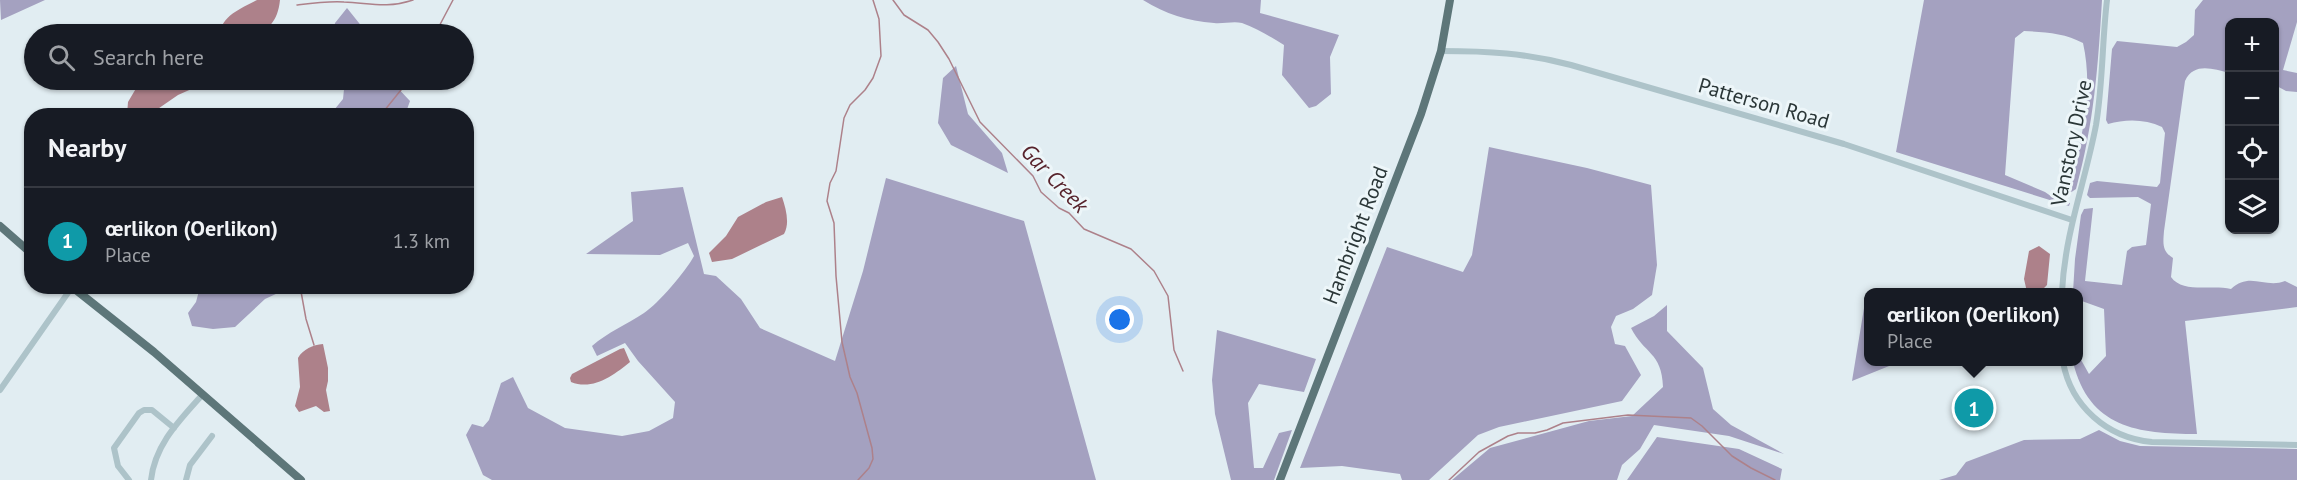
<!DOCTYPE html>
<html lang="en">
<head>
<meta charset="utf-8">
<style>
	body { margin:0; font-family:"PT Sans",sans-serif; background:#242831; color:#f1f3f6 }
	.controls { position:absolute; right:18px; top:18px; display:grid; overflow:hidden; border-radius:12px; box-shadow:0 2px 4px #0004 }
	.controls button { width:54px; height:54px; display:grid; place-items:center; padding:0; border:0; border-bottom:2px solid #363941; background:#171b24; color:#f1f3f6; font:30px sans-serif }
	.you { position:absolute; left:1120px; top:320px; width:21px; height:21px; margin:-15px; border:4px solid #fff; border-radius:50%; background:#1a73e8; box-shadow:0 0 0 9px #1a73e833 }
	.badge { display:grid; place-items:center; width:39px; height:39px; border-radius:50%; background:#0f766e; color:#fff; font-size:20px; font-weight:700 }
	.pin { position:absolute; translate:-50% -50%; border:3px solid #fff; box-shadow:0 2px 6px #0006 }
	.popup { position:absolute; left:1864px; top:288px; width:219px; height:78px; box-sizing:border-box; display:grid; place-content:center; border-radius:12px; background:#171b24; filter:drop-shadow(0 2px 4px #0005); font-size:20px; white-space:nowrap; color:#9ea1a6 }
	.popup b { font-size:22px; color:#f1f3f6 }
	.popup::after { content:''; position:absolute; left:50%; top:100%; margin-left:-12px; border:12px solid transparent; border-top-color:#171b24 }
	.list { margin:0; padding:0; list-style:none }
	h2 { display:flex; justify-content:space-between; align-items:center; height:78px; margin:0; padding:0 24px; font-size:26px }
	h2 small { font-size:20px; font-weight:400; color:#9ea1a6 }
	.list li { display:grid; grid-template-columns:39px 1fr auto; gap:18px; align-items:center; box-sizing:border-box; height:108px; padding:0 24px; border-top:2px solid #363941 }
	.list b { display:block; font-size:22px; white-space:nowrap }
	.list p { margin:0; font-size:20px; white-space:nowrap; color:#9ea1a6 }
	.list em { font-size:20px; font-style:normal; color:#9ea1a6 }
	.icon { flex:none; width:33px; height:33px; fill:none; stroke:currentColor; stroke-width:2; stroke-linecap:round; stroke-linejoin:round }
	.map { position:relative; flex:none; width:2297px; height:480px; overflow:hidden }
	.search { position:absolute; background:#171b24; box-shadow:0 2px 4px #0004; left:24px; top:24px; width:450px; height:66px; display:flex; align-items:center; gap:15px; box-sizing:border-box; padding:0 21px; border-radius:33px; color:#9ea1a6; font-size:22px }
	.panel { position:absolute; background:#171b24; box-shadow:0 2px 4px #0004; left:24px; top:108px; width:450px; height:186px; border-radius:24px }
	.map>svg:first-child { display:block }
	.green { fill:#a4a1c0 }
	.water { fill:#ad818a }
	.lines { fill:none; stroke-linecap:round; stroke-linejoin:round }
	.stream { stroke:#ad818a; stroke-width:1.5 }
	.minor { stroke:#adc3c9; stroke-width:6 }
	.major { stroke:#5d7679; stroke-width:8 }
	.labels { text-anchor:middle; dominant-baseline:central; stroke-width:6; stroke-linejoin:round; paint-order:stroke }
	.street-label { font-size:21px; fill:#2b3738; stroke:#edf6f9 }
	.water-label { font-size:22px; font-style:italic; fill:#57232c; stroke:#edf6f9 }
</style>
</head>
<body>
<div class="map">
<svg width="2297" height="480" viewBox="0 0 2297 480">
	<rect width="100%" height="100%" fill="#e1edf2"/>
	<path class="green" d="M 0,0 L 45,0 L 1,20 Z
		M 1143,0 L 1261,0 L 1260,13 L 1339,35 L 1330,57 L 1331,94 L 1316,106 L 1309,108 L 1282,75 L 1284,45 C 1271,37 1256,28 1242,23 C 1233,21 1223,24 1214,23 C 1187,21 1166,14 1143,0 Z
		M 1924,0 L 2102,0 C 2098,68 2094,123 2076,189 L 2070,193 L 2065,192 C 2060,181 2074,164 2077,153 C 2087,119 2091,78 2083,43 C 2065,33 2045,32 2024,31 L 2015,38 L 2005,175 L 2045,192 L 2055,199 L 2070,203 L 2069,206 L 1896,152 Z
		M 2203,0 L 2297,0 L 2297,22 L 2283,70 L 2297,73 L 2297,92 L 2286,91 L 2275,85 L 2274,22 L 2230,22 L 2229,73 C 2213,69 2194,62 2185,81 L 2164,231 C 2163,244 2162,251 2173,258 L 2171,277 C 2183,294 2212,284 2231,289 C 2250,271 2265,289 2285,281 L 2297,287 L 2297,307 L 2185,321 L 2197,434 C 2138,434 2089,428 2073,362 L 2079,362 L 2079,322 L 2080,358 L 2089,374 L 2106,356 L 2104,309 L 2079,300 L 2079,292 L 2073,292 L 2075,259 L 2081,215 L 2084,209 L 2093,208 L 2085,281 L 2122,285 L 2127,251 L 2132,247 L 2146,245 L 2151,204 L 2138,197 L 2090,198 L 2087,195 L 2090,183 L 2097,181 L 2157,187 L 2160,183 L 2165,133 L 2162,127 C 2145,119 2126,119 2108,124 L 2106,120 L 2112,49 L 2117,41 L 2177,47 L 2186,42 L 2194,35 L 2195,10 Z
		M 347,8 L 363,28 L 365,34 L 333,34 L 335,23 Z
		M 956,66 L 968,114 L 1002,153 L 1008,173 L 951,145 L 938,123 L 943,78 Z
		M 345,80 L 379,80 L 394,84 L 410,101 L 405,115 L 330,115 L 343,99 Z
		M 1489,147 L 1587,168 L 1651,185 L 1657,265 L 1652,295 L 1633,309 L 1616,316 L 1611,327 L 1615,344 L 1625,346 L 1641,375 L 1622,401 L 1499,427 L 1478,435 L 1429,480 L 1402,480 L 1400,474 L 1342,466 L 1300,468 L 1387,247 L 1463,272 L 1472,255 Z
		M 886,178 L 1024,221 L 1096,480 L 492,480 L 483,475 L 466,435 L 472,424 L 483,427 L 489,420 L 501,383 L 513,377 L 528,408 L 565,428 L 622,436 L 649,431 L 673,418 L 675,402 L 638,361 L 625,343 L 597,356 L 592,346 C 608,332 626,325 644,313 C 658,304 686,271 694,256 L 688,243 L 660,255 L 586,254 L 633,221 L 631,192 L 683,187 L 704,274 L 716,276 L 741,299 L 760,328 L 835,361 L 863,271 Z
		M 200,287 L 291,287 L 265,299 L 235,327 L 213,329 L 192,326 L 188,313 L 196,302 Z
		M 1865,302 L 1869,302 L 1869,362 L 1899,362 L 1852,381 Z
		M 1667,305 L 1667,331 L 1703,368 L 1713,409 L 1731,425 L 1784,454 L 1729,436 L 1654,425 L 1640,449 L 1622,465 L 1617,480 L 1452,480 L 1490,448 L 1589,421 L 1632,416 L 1663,387 C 1662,352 1644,354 1631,328 L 1654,316 Z
		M 1217,330 L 1316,359 L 1304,392 L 1259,384 L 1248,403 L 1254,468 L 1263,468 L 1279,433 L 1292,430 L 1274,480 L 1231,480 L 1215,414 L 1212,380 Z
		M 2099,430 L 2120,441 L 2140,446 L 2297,449 L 2297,480 L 1939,480 L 1956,475 L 1966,462 L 2024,440 L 2080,439 Z
		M 1657,437 L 1739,449 L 1782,469 L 1780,480 L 1627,480 Z"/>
	<path class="water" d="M 257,0 L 280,0 C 276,38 250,35 220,34 C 221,16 242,8 257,0 Z
		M 141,80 L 206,80 L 196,87 L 178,95 L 149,115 L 127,115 L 128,102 Z
		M 782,197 C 786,209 790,223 784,234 L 732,259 L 712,262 L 709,253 L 726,236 L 738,217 L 766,202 Z
		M 2039,246 L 2050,254 L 2047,285 L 2040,292 L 2027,292 L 2024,279 L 2029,251 Z
		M 323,344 L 328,368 L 328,381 L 326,390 L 330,411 L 324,412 L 316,406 L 299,412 L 295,406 L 300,387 L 298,358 C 303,349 313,345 323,344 Z
		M 624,348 L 630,362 C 614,375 593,391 571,382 L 570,378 L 572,374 L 620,349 Z"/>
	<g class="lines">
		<path class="stream" d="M 893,0 L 904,15 L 928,30 L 938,42 L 949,59 L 980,122 L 1033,176 L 1041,192 L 1059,208 L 1069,213 L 1084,229 L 1131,249 L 1154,271 L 1168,296 L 1174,350 L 1183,371
			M 297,5 C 313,3 328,1 344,2 C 370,3 386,9 413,0
			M 435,34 L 453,0
			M 380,116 L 409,80
			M 300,286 L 306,319 L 314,345
			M 858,480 L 869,468 L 873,459 L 872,448 L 857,393 L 850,377 L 842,342 L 836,276 L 834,223 L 827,201 L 830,183 L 836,171 L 844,118 L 850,105 L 865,90 L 873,78 L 881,56 L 879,19 L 873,0
			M 1449,480 L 1479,452 L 1508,436 L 1518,433 L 1535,433 L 1547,430 L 1563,423 L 1628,415 L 1691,418 L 1702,426 L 1732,456 L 1751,468 L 1775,480"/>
		<path class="minor" d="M 1441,51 C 1488,51 1525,53 1571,65 L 1844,144 L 2072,220
			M 2062,292 C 2065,232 2085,183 2096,125 C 2103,83 2102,42 2107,0
			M 2063,362 C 2071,406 2107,438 2152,442 L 2297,445
			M 0,390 L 72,287
			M 129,480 L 118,466 L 114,448 L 139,413 L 144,410 L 152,410 L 174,428
			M 151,480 C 155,444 180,420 203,394
			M 186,480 L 190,465 L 212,436"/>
		<path class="major" d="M 0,226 L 32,254
			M 71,286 L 154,352 L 301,480
			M 1280,480 L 1421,114 L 1441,51 L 1450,0"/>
	</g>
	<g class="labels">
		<g class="street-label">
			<text transform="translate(1764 103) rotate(16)">Patterson Road</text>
			<text transform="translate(2071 143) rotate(-78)">Vanstory Drive</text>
			<text transform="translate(1355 235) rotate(-69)">Hambright Road</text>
		</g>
		<g class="water-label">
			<text transform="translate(1055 178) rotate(46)">Gar Creek</text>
		</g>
	</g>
</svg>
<div class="controls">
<button>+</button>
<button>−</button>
<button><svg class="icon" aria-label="locate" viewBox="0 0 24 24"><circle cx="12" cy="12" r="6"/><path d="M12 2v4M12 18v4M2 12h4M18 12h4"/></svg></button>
<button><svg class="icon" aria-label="layers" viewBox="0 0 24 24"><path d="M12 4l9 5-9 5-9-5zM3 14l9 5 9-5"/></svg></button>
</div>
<div class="you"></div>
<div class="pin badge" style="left:1974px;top:408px;background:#0f9aa8">1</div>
<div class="popup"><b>œrlikon (Oerlikon)</b>Place</div>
<div class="search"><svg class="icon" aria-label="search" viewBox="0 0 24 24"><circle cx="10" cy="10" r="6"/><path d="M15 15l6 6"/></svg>Search here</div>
<section class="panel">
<h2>Nearby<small></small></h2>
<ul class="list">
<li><span class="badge" style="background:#0f9aa8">1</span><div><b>œrlikon (Oerlikon)</b><p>Place</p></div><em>1.3 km</em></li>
</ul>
</section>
</div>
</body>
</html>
